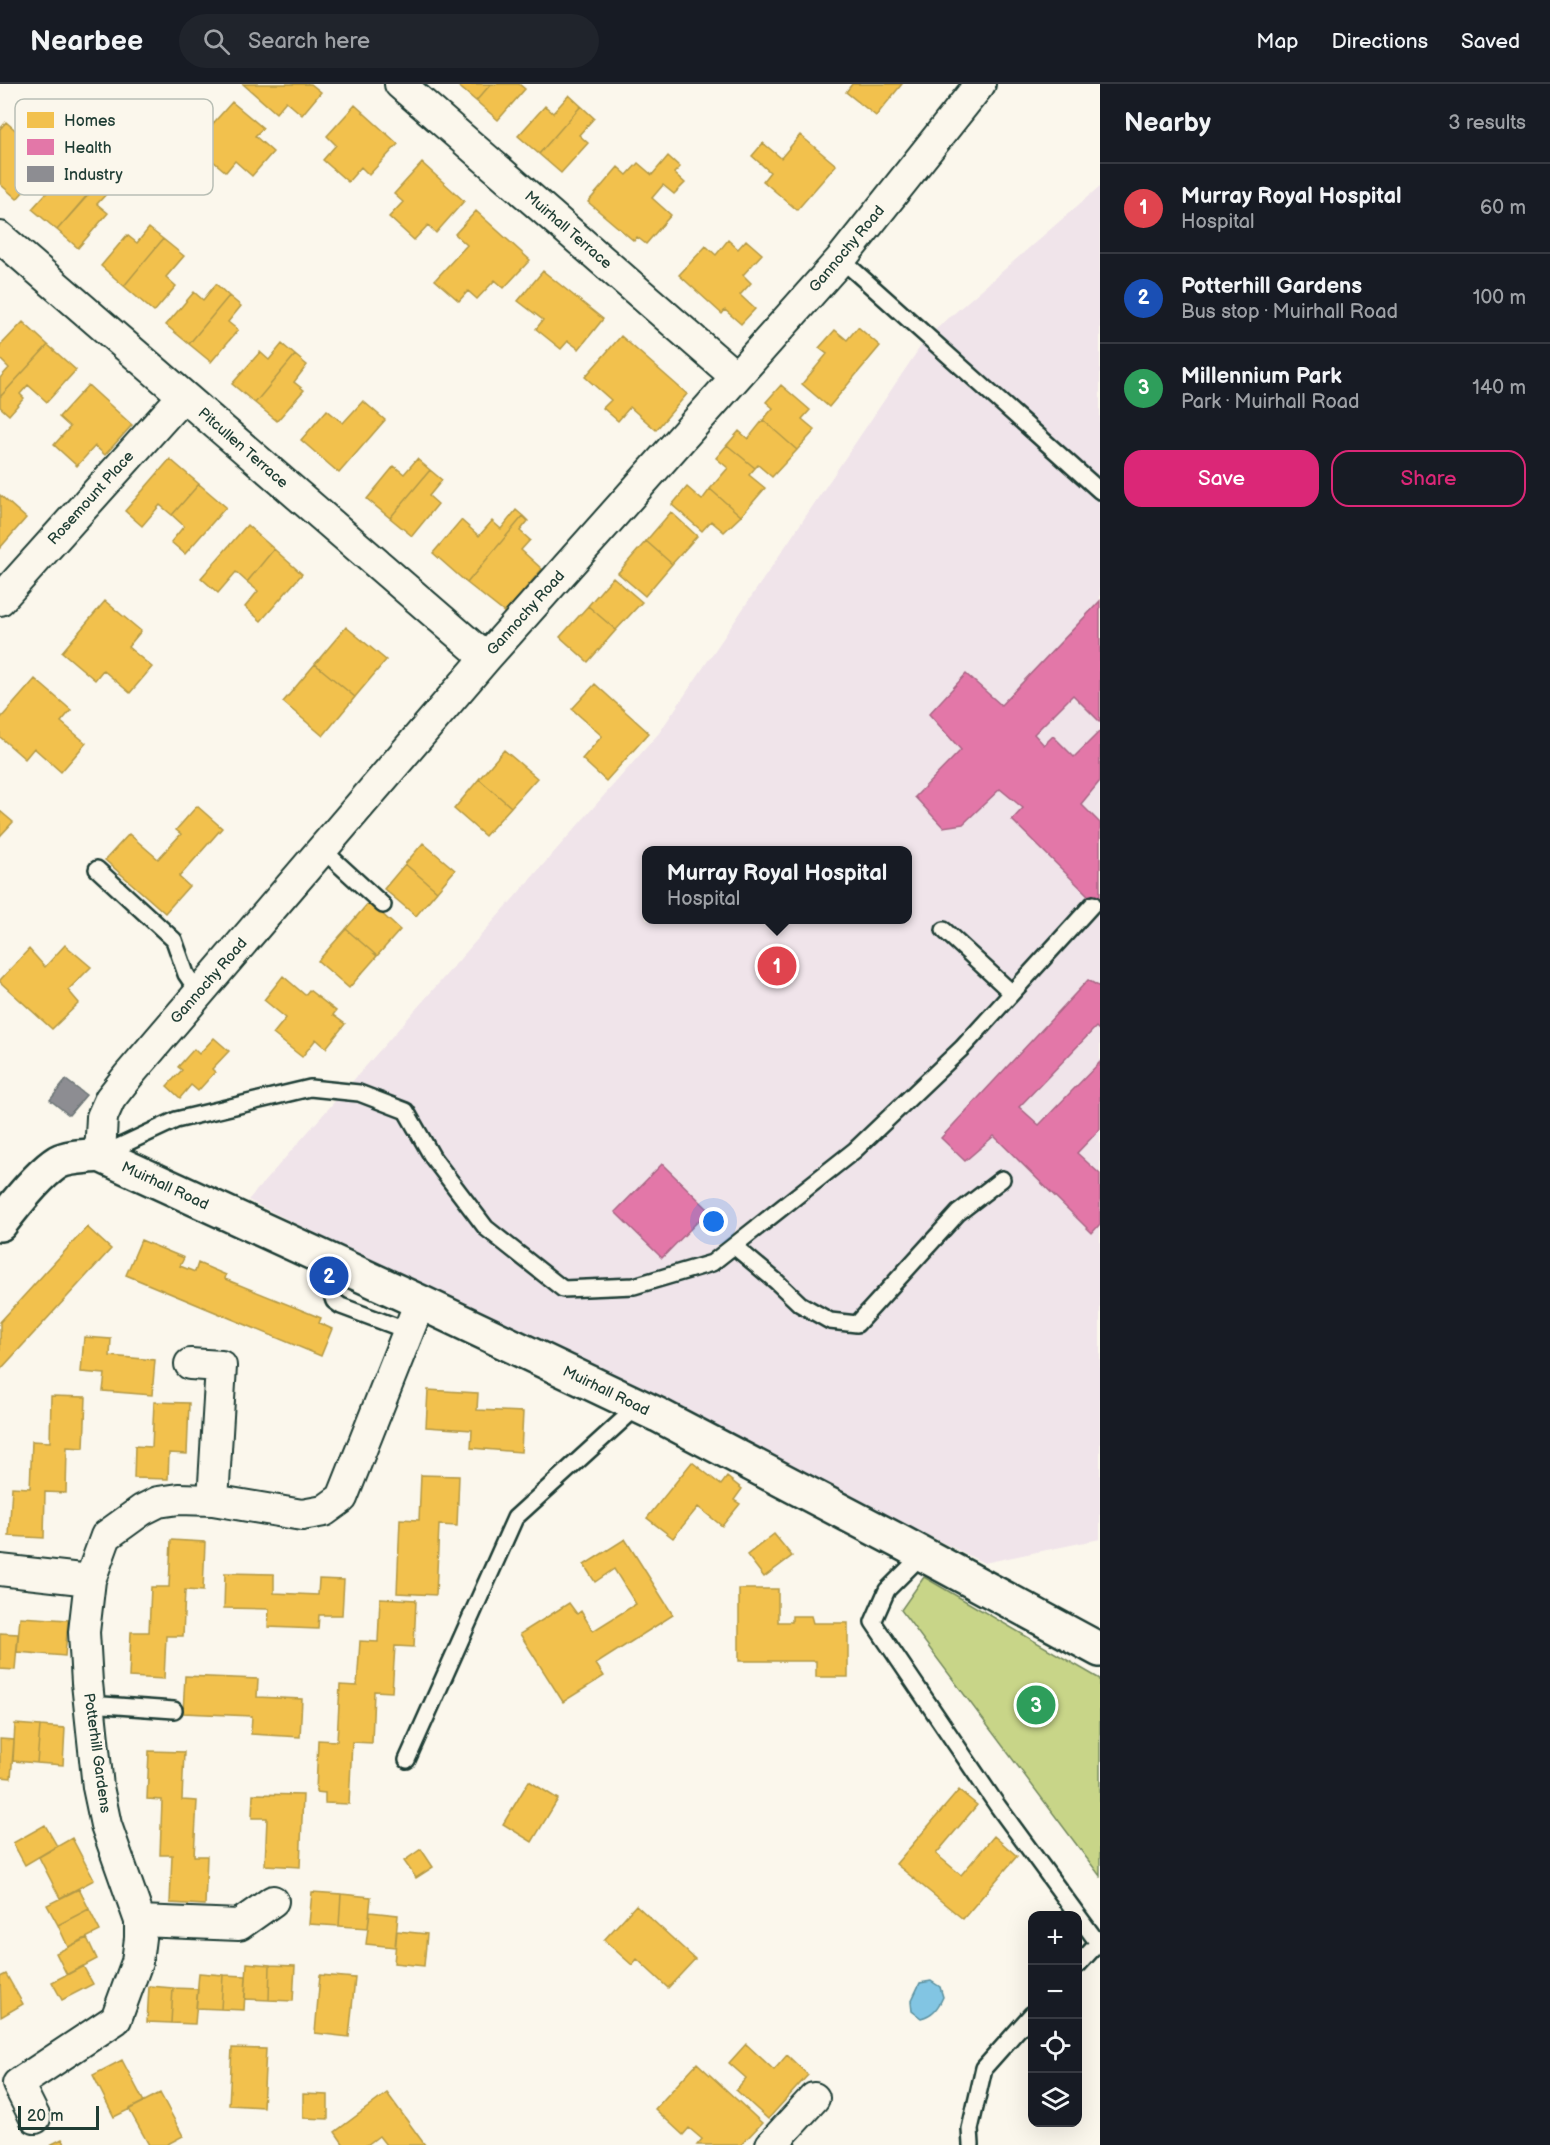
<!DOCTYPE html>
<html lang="en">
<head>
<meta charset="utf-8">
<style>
	body { margin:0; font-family:"Balsamiq Sans",sans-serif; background:#20242c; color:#f1f3f6 }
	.controls { position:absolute; right:18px; bottom:18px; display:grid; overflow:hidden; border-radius:12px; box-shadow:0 6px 24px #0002 }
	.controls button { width:54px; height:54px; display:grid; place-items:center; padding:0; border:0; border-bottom:2px solid #363941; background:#171b24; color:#f1f3f6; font:30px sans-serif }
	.scale { position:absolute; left:18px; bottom:15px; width:81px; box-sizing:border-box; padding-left:6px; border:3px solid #1f3d34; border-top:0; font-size:16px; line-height:21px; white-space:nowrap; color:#1f3d34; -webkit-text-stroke:4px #fbf7ec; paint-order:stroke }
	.you { position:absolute; left:714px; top:1138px; width:21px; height:21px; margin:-15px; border:4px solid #fff; border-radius:50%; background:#1a73e8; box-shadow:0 0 0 9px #1a73e833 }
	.badge { display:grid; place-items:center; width:39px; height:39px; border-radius:50%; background:#db2777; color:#fff; font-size:20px; font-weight:700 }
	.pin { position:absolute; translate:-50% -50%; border:3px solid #fff; box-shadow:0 2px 6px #0006 }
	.popup { position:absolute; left:642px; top:762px; width:270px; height:78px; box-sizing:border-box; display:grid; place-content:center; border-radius:12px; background:#171b24; filter:drop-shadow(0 2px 4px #0005); font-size:20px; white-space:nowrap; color:#9ea1a6 }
	.popup b { font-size:22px; color:#f1f3f6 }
	.popup::after { content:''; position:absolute; left:50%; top:100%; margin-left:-12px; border:12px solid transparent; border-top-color:#171b24 }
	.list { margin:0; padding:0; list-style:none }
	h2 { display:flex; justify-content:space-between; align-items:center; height:78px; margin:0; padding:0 24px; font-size:26px }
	h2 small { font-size:20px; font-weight:400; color:#9ea1a6 }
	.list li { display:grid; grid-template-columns:39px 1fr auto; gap:18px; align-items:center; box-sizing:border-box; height:90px; padding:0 24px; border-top:2px solid #363941 }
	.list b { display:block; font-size:22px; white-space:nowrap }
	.list p { margin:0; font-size:20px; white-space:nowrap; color:#9ea1a6 }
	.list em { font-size:20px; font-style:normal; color:#9ea1a6 }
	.actions { display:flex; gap:12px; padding:18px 24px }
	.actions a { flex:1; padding:14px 0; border:2px solid #db2777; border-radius:18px; text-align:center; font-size:21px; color:#db2777 }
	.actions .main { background:#db2777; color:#fff }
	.icon { flex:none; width:33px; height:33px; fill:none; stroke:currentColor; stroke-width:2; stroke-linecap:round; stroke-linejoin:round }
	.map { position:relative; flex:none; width:1100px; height:2061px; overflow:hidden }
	header { display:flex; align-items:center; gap:36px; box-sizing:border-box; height:84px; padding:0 30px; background:#171b24; border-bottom:2px solid #363941 }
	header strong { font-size:28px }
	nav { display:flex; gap:33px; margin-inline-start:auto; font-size:21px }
	.search { width:420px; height:54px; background:#20242c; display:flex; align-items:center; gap:15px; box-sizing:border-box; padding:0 21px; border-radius:33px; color:#9ea1a6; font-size:22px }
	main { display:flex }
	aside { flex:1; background:#171b24 }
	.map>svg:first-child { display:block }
	.built { fill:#f0e4ea; fill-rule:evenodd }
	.green { fill:#c8d588; stroke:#74895e; stroke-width:1.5 }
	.water { fill:#82c5e3; stroke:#5a8f9d; stroke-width:1.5 }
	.homes { fill:#f2c14e; stroke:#b39946; stroke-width:1.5 }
	.health { fill:#e377a8; stroke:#a86685; stroke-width:1.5 }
	.industry { fill:#8d8d92; stroke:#6c7576; stroke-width:1.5 }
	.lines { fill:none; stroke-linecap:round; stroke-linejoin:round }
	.lane-casing { stroke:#1f3d34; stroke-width:20 }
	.street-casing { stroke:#1f3d34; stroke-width:34 }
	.secondary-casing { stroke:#1f3d34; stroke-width:38 }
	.lane { stroke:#fbf7ec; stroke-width:15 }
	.street { stroke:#fbf7ec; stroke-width:30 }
	.secondary { stroke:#fbf7ec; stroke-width:33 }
	.labels { text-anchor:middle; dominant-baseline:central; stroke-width:6; stroke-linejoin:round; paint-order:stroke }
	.street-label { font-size:15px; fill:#1f3d34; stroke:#fbf7ec }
	.key { fill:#fbf7ec; stroke:#b9bfb5; stroke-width:1.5 }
	.key-label { font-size:16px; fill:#1f3d34 }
</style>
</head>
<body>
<header>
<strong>Nearbee</strong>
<div class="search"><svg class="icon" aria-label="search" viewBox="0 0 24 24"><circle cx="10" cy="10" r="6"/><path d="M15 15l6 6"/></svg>Search here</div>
<nav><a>Map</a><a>Directions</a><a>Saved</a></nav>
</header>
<main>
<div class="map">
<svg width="1100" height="2061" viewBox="0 0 1100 2061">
	<rect width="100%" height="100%" fill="#fbf7ec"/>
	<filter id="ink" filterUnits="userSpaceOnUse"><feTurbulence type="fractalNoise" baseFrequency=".0167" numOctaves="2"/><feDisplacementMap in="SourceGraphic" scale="12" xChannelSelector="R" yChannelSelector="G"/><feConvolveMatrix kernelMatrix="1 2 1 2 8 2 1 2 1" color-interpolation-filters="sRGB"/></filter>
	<g filter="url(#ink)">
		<path class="built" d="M 1100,102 L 1100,1455 L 984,1479 L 248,1116 L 659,649 L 927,253 ZM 646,766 L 908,766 L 908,836 L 646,836 Z"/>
		<path class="green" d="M 924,1493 L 1100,1595 L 1100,1792 L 901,1526 Z"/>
		<path class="water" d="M 931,1897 L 940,1903 L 943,1913 C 938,1924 933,1931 921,1934 L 912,1927 L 911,1918 L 920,1899 Z"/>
		<path class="homes" d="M 243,0 L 311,0 L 321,8 L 302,31 L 286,17 L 276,29 Z
			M 456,0 L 491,0 L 476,17 Z
			M 491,0 L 519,0 L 525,5 L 498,36 L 476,17 Z
			M 852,0 L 902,0 L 876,32 L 846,8 Z
			M 569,11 L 581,22 L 539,70 L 518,52 L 545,22 L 553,29 Z
			M 232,18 L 263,44 L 255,52 L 273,68 L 252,92 L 235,77 L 226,88 L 194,61 Z
			M 355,21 L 398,60 L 369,91 L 361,83 L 348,98 L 323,76 L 336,61 L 327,52 Z
			M 581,22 L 594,34 L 579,51 L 588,59 L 561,89 L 539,70 Z
			M 6,38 L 41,68 L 27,84 L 37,92 L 17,115 L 0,100 L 0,45 Z
			M 800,51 L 836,81 L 797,126 L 763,97 L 770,88 L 752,72 L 763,59 L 781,74 Z
			M 93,71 L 109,86 L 57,146 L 32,125 L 61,93 L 74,104 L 87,89 L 81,84 Z
			M 668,72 L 680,83 L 674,89 L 685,99 L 674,110 L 663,101 L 652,114 L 671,131 L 646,160 L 637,153 L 634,157 L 588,118 L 618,83 L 627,91 L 638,79 L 652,91 Z
			M 422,79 L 464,117 L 436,149 L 428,141 L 414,156 L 389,133 L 403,118 L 394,110 Z
			M 115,81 L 120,88 L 120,96 L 107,105 L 109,107 L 97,120 L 108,129 L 78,164 L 57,146 Z
			M 476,127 L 530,176 L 504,204 L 495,196 L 477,215 L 468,207 L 459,217 L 435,196 L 467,161 L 455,150 Z
			M 149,144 L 163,155 L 124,202 L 101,182 L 127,151 L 137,159 Z
			M 163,155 L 184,172 L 166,193 L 176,202 L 154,228 L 124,202 Z
			M 728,156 L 738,165 L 746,156 L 762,170 L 743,191 L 751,199 L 740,211 L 755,225 L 741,240 L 725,226 L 722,230 L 679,191 L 706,162 L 716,171 Z
			M 543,187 L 603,235 L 579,265 L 568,257 L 561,265 L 536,245 L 543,236 L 518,217 Z
			M 216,200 L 229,212 L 189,260 L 166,241 L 194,208 L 203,216 Z
			M 229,212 L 241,222 L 228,238 L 238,246 L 211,278 L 189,260 Z
			M 23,238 L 48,261 L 0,313 L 0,294 L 9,284 L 0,275 L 0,262 Z
			M 858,243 L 880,262 L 829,323 L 802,300 L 827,270 L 819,264 L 835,246 L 847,256 Z
			M 621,252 L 687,310 L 656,346 L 630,323 L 618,337 L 603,324 L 611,316 L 585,293 Z
			M 282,260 L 295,271 L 255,319 L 232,300 L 260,268 L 269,276 Z
			M 48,261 L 76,286 L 47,318 L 28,301 L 20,310 L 24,314 L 9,331 L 0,323 L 0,313 Z
			M 295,271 L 307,281 L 294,298 L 304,306 L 277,337 L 255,319 Z
			M 88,301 L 132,341 L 105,371 L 95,362 L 77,382 L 54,361 L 70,343 L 59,333 Z
			M 781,301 L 810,326 L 802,335 L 815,346 L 797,366 L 763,336 L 773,324 L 766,318 Z
			M 363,317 L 385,336 L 339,389 L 301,356 L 327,326 L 343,339 Z
			M 763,336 L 797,366 L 772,393 L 758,381 L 755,384 L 727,361 L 739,347 L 748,355 Z
			M 727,361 L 755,384 L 749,391 L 765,404 L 741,432 L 710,405 L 728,384 L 716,374 Z
			M 170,375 L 199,400 L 172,431 L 160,421 L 142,442 L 125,427 Z
			M 417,375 L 430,386 L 390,434 L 367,415 L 394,382 L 404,390 Z
			M 430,386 L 442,396 L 429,412 L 438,420 L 412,452 L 390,434 Z
			M 199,400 L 226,423 L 185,470 L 171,458 L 184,442 L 172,431 Z
			M 687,403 L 702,416 L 710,405 L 741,432 L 724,448 L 711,437 L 702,447 L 672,421 Z
			M 0,411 L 26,434 L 0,464 Z
			M 516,426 L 523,432 L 467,499 L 433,469 L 461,436 L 479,452 L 492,437 L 501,445 Z
			M 671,428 L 697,452 L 672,480 L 646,457 Z
			M 523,432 L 528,437 L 520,447 L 530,456 L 521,466 L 542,485 L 505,529 L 467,499 Z
			M 247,441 L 274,465 L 247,498 L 236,488 L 218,509 L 201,494 Z
			M 646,457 L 672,480 L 645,512 L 618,489 Z
			M 274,465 L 302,490 L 261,537 L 245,523 L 258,507 L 247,498 Z
			M 613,493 L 642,518 L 616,546 L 588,522 Z
			M 105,517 L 141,547 L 128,563 L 152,583 L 130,609 L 103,586 L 95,596 L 62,568 Z
			M 588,522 L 616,546 L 588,578 L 560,553 Z
			M 346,543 L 386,576 L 355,613 L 315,580 Z
			M 315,580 L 355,613 L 323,652 L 283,618 Z
			M 35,595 L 71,626 L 61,638 L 86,659 L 61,688 L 34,664 L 25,675 L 0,653 L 0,635 Z
			M 595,600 L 649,649 L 606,697 L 582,675 L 602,652 L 572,625 Z
			M 504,666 L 537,694 L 511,723 L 479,695 Z
			M 479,695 L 511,723 L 485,752 L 454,725 Z
			M 197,722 L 222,744 L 179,793 L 189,802 L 165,829 L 105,776 L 129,750 L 158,775 L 181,750 L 176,746 Z
			M 0,727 L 13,738 L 0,752 Z
			M 423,759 L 455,786 L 437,807 L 405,780 Z
			M 405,780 L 437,807 L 416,832 L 384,805 Z
			M 369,818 L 400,846 L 377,872 L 346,845 Z
			M 346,845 L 377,872 L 349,904 L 318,877 Z
			M 65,861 L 91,883 L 68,906 L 79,919 L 52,945 L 0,898 L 0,896 L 29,865 L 45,883 Z
			M 283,892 L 305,911 L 309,906 L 336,927 L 333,931 L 345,940 L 326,964 L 316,955 L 302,973 L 273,950 L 286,934 L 264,916 Z
			M 214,954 L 229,967 L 212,985 L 215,988 L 198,1007 L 191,1001 L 180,1014 L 167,1002 L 182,986 L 178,983 L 194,965 L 199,970 Z
			M 87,1143 L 111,1165 L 0,1286 L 0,1238 Z
			M 141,1156 L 184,1174 L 180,1182 L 195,1188 L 198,1179 L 226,1191 L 225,1195 L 321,1234 L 319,1239 L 332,1245 L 321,1272 L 126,1191 Z
			M 84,1253 L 111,1255 L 110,1272 L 155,1276 L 152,1311 L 103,1307 L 105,1290 L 81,1288 Z
			M 428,1306 L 478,1309 L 477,1326 L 523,1328 L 521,1368 L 471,1364 L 472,1346 L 426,1343 Z
			M 51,1312 L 86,1313 L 84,1364 L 67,1363 L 66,1409 L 45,1408 L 44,1454 L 9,1452 L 12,1403 L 30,1404 L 32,1357 L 50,1358 Z
			M 154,1318 L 189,1319 L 187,1370 L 169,1369 L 168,1395 L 134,1394 L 135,1362 L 152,1363 Z
			M 692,1378 L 721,1401 L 727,1393 L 742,1405 L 734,1416 L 740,1420 L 722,1442 L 698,1423 L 673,1454 L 647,1434 Z
			M 421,1391 L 459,1392 L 457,1442 L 439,1441 L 436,1511 L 397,1509 L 400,1435 L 419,1436 Z
			M 774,1450 L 792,1472 L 764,1493 L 747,1471 Z
			M 625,1455 L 673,1531 L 596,1580 L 604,1592 L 563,1618 L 520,1550 L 569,1519 L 577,1530 L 581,1527 L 593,1547 L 636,1520 L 614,1485 L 595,1498 L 584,1481 Z
			M 171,1456 L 205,1458 L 203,1507 L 185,1506 L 183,1552 L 166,1552 L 164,1595 L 129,1593 L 131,1548 L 149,1548 L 151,1503 L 169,1503 Z
			M 225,1489 L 274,1490 L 274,1509 L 318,1511 L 319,1495 L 344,1496 L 342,1531 L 319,1531 L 318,1545 L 268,1543 L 269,1525 L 224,1524 Z
			M 739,1505 L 778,1505 L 778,1538 L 792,1538 L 792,1532 L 811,1532 L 813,1539 L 848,1539 L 848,1593 L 816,1593 L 816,1577 L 739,1577 Z
			M 380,1514 L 416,1516 L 414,1563 L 395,1562 L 392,1608 L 374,1607 L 372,1659 L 352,1658 L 349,1720 L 325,1719 L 325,1709 L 316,1708 L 318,1656 L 337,1657 L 340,1601 L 357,1602 L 360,1557 L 378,1558 Z
			M 20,1533 L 68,1536 L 65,1572 L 17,1568 Z
			M 0,1549 L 18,1550 L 15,1586 L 0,1585 Z
			M 185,1592 L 258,1595 L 257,1613 L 302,1615 L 300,1653 L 251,1650 L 252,1632 L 183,1629 Z
			M 15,1640 L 40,1642 L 37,1679 L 13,1677 Z
			M 40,1642 L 65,1644 L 63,1681 L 37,1679 Z
			M 0,1655 L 14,1656 L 11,1694 L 0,1693 Z
			M 149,1667 L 184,1668 L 182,1716 L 197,1717 L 194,1772 L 207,1772 L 205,1821 L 170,1819 L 172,1771 L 160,1771 L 162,1716 L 147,1715 Z
			M 529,1697 L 558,1715 L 532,1758 L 503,1740 Z
			M 959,1706 L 977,1721 L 936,1770 L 961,1791 L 994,1752 L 1017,1772 L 963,1835 L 896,1780 Z
			M 253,1710 L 303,1711 L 300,1783 L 265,1781 L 267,1734 L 252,1734 Z
			M 45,1741 L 57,1762 L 25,1781 L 13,1759 Z
			M 72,1754 L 94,1796 L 60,1814 L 39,1773 Z
			M 421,1765 L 433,1783 L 416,1794 L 404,1777 Z
			M 79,1805 L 89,1825 L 58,1841 L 47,1821 Z
			M 312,1808 L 341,1810 L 339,1842 L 309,1840 Z
			M 341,1810 L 371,1813 L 368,1844 L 339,1842 Z
			M 636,1821 L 695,1875 L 668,1904 L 637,1875 L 632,1881 L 604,1856 Z
			M 89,1825 L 100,1847 L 68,1863 L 58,1841 Z
			M 370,1828 L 398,1831 L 395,1863 L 366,1860 Z
			M 397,1847 L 427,1850 L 424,1882 L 394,1879 Z
			M 87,1854 L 97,1875 L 67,1891 L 56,1869 Z
			M 247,1879 L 270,1881 L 269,1916 L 245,1915 Z
			M 270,1881 L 295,1882 L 293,1917 L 269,1916 Z
			M 83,1882 L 93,1900 L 62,1916 L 52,1898 Z
			M 199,1889 L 223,1891 L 221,1925 L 196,1924 Z
			M 6,1890 L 23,1920 L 1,1933 L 0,1893 Z
			M 223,1891 L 246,1892 L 244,1926 L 221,1925 Z
			M 320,1891 L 355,1894 L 349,1953 L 315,1949 Z
			M 149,1902 L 173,1904 L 171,1939 L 147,1938 Z
			M 173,1904 L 198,1905 L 195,1940 L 171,1939 Z
			M 746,1960 L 774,1986 L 787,1971 L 808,1991 L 768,2035 L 736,2006 L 746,1994 L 729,1979 Z
			M 232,1964 L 266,1965 L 263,2023 L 229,2021 Z
			M 122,1976 L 144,2018 L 114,2033 L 93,1991 Z
			M 697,1979 L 762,2039 L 741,2061 L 697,2061 L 702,2055 L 689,2044 L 683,2051 L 655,2025 Z
			M 160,2009 L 183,2052 L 166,2061 L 149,2061 L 129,2025 Z
			M 387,2009 L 425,2061 L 386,2061 L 379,2052 L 367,2061 L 344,2061 L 335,2048 Z
			M 303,2010 L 328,2011 L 328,2035 L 303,2034 Z
			M 62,2055 L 66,2061 L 50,2061 Z"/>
		<path class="health" d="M 1100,517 L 1100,638 L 1073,611 L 1034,650 L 1044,661 L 1053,652 L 1074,673 L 1100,647 L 1100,697 L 1081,720 L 1100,739 L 1100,823 L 1012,736 L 1023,724 L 1000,705 L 963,740 L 943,743 L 915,713 L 961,666 L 929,630 L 966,590 L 1001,621 Z
			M 1088,896 L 1100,903 L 1100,947 L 1096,943 L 1019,1023 L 1039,1041 L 1100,978 L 1100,1045 L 1077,1069 L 1100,1090 L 1100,1140 L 1092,1149 L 994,1052 L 965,1077 L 941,1054 Z
			M 662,1080 L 709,1126 L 662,1174 L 615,1128 Z"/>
		<path class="industry" d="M 66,996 L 86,1011 L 69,1031 L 50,1016 Z"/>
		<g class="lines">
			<g class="lane-casing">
				<path id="lane" d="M 841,175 L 1100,407
					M 322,765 L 383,821
					M 97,785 L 174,856 L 186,890 L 199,909
					M 944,846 L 1012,909
					M 103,1070 L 176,1036 L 310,1004 L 359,1009 L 406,1027 L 433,1074 L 486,1144 L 563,1205 L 634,1202 L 712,1179 L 855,1066 L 962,964 L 1093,820
					M 734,1162 L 777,1198 L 800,1220 L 830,1237 L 857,1240 L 958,1129 L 1002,1095
					M 341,1182 L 332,1211 L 334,1217 L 341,1222 L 408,1247
					M 922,1471 L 887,1506 L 873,1538 L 997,1721 L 1098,1859 L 1078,1881
					M 89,1620 L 174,1626
					M 407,1676 L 515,1434 L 638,1322
					M 971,2061 L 970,2045 L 984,1984 L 1032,1930"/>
			</g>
			<g class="street-casing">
				<path id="street" d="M 400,0 L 736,293
					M 0,153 L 486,574
					M 0,516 L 183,312
					M 100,1071 L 102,1033 L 110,1015 L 128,992 L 486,574 L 841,175 L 980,0
					M 190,1280 L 221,1282 L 213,1416
					M 0,1486 L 90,1496
					M 140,1837 L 239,1841 L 273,1817
					M 35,2034 L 18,2000 L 116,1935 L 137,1878 L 140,1854 L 140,1837 L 106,1741 L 98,1703 L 87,1599 L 84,1548 L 90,1496 L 106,1452 L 142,1426 L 158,1418 L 179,1415 L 213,1416 L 302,1431 L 324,1427 L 342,1414 L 420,1218
					M 771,2061 L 814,2014"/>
			</g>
			<g class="secondary-casing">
				<path id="secondary" d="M 0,1140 C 13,1123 40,1089 58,1078 C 70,1072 86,1073 100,1071 L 420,1218 L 658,1331 L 904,1460 L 1100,1566"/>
			</g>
			<use href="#lane" class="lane"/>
			<use href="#street" class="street"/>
			<use href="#secondary" class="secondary"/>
		</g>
	</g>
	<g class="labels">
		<g class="street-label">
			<text transform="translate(568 146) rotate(41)">Muirhall Terrace</text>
			<text transform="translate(847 165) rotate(-50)">Gannochy Road</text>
			<text transform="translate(243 364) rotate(41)">Pitcullen Terrace</text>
			<text transform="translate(91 414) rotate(-48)">Rosemount Place</text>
			<text transform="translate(526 529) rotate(-48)">Gannochy Road</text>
			<text transform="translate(209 897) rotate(-49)">Gannochy Road</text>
			<text transform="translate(165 1102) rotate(25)">Muirhall Road</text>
			<text transform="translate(606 1307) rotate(26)">Muirhall Road</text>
			<text transform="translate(97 1669) rotate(82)">Potterhill Gardens</text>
		</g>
	</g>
	<rect x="15" y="15" width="198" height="96" rx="9" class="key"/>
	<rect x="27" y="28" width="27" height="16" fill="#f2c14e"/>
	<rect x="27" y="55" width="27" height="16" fill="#e377a8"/>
	<rect x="27" y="82" width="27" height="16" fill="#8d8d92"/>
	<g class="key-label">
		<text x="64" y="42">Homes</text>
		<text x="64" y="69">Health</text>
		<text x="64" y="96">Industry</text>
	</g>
</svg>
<div class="controls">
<button>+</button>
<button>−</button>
<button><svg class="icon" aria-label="locate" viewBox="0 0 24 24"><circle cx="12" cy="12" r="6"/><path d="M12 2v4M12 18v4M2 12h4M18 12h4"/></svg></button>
<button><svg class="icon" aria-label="layers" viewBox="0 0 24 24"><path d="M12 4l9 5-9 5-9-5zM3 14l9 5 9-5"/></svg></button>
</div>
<div class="scale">20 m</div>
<div class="you"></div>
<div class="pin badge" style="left:777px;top:882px;background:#e0444e">1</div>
<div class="popup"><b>Murray Royal Hospital</b>Hospital</div>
<div class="pin badge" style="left:329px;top:1192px;background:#1a4fb4">2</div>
<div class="pin badge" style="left:1036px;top:1621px;background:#2e9e5b">3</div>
</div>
<aside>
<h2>Nearby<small>3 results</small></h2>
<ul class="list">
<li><span class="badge" style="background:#e0444e">1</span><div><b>Murray Royal Hospital</b><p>Hospital</p></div><em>60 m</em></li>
<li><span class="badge" style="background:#1a4fb4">2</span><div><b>Potterhill Gardens</b><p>Bus stop · Muirhall Road</p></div><em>100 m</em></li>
<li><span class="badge" style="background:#2e9e5b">3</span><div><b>Millennium Park</b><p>Park · Muirhall Road</p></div><em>140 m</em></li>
</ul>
<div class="actions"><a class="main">Save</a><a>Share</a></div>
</aside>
</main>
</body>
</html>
